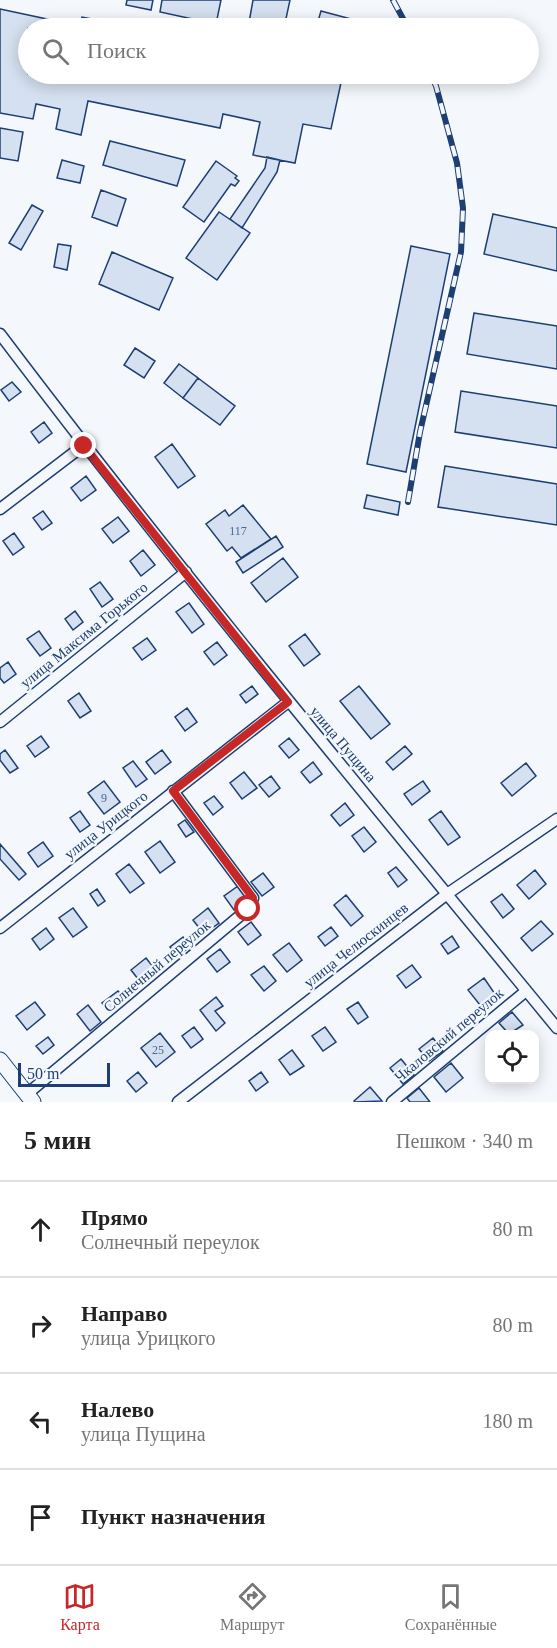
<!DOCTYPE html>
<html lang="ru">
<head>
<meta charset="utf-8">
<style>
	body { margin:0; font-family:Georgia,serif; background:#f6f6f6; color:#222 }
	.controls { position:absolute; right:18px; bottom:18px; display:grid; overflow:hidden; border-radius:12px; box-shadow:0 3px 15px #0003 }
	.controls button { width:54px; height:54px; display:grid; place-items:center; padding:0; border:0; border-bottom:2px solid #e0e0e0; background:#fff; color:#222; font:30px sans-serif }
	.scale { position:absolute; left:18px; bottom:15px; width:92px; box-sizing:border-box; padding-left:6px; border:3px solid #1d3f73; border-top:0; font-size:16px; line-height:21px; white-space:nowrap; color:#1d3f73; -webkit-text-stroke:4px #f4f7fb; paint-order:stroke }
	.stop { position:absolute; width:18px; height:18px; margin:-14px; border:4px solid #c62828; border-radius:50%; background:#fff }
	.stop.end { background:#c62828; border-color:#fff; box-shadow:0 2px 6px #0008 }
	.list { margin:0; padding:0; list-style:none }
	h2 { display:flex; justify-content:space-between; align-items:center; height:78px; margin:0; padding:0 24px; font-size:26px }
	h2 small { font-size:20px; font-weight:400; color:#767676 }
	.list li { display:grid; grid-template-columns:39px 1fr auto; gap:18px; align-items:center; box-sizing:border-box; height:96px; padding:0 24px; border-top:2px solid #e0e0e0 }
	.list b { display:block; font-size:22px; white-space:nowrap }
	.list p { margin:0; font-size:20px; white-space:nowrap; color:#767676 }
	.list em { font-size:20px; font-style:normal; color:#767676 }
	.icon { flex:none; width:33px; height:33px; fill:none; stroke:currentColor; stroke-width:2; stroke-linecap:round; stroke-linejoin:round }
	.map { position:relative; flex:none; width:557px; height:1102px; overflow:hidden }
	.search { position:absolute; background:#fff; box-shadow:0 3px 15px #0003; left:18px; right:18px; top:18px; height:66px; display:flex; align-items:center; gap:15px; box-sizing:border-box; padding:0 21px; border-radius:33px; color:#767676; font-size:22px }
	.sheet { height:462px; background:#fff }
	nav { display:flex; justify-content:space-around; align-items:center; box-sizing:border-box; height:84px; border-top:2px solid #e0e0e0; background:#fff; font-size:16px; color:#767676 }
	nav a { display:grid; justify-items:center; gap:3px }
	nav .on { color:#c62828 }
	.map>svg:first-child { display:block }
	.building { fill:#d5e0f0; stroke:#1d3f73; stroke-width:1.5 }
	.lines { fill:none; stroke-linecap:round; stroke-linejoin:round }
	.street-casing { stroke:#1d3f73; stroke-width:13 }
	.secondary-casing { stroke:#1d3f73; stroke-width:17 }
	.street { stroke:#f4f7fb; stroke-width:10 }
	.secondary { stroke:#f4f7fb; stroke-width:15 }
	.rail-casing { stroke:#1d3f73; stroke-width:6 }
	.rail { stroke:#f4f7fb; stroke-width:4; stroke-dasharray:11; stroke-linecap:butt }
	.route { stroke:#c62828; stroke-width:8 }
	.labels { text-anchor:middle; dominant-baseline:central; stroke-width:4.5; stroke-linejoin:round; paint-order:stroke }
	.number-label { font-size:12px; fill:#4b6792 }
	.street-label { font-size:15px; fill:#1d3f73; stroke:#f4f7fb }
</style>
</head>
<body>
<div class="map">
<svg width="557" height="1102" viewBox="0 0 557 1102">
	<rect width="100%" height="100%" fill="#f4f7fb"/>
	<path class="building" d="M 127,0 L 153,0 L 151,10 L 126,5 Z
		M 162,0 L 221,0 L 216,24 L 160,12 Z
		M 253,0 L 290,0 L 284,28 L 248,28 Z
		M 0,9 L 80,26 L 82,17 L 140,28 L 28,28 L 28,74 L 319,74 L 342,78 L 331,129 L 303,124 L 295,163 L 253,155 L 260,122 L 223,114 L 220,128 L 88,101 L 81,135 L 56,129 L 60,109 L 36,104 L 33,119 L 0,113 Z
		M 321,11 L 366,23 L 364,28 L 316,28 Z
		M 0,128 L 23,132 L 18,161 L 0,158 Z
		M 110,141 L 185,160 L 177,186 L 103,165 Z
		M 267,157 L 280,160 L 277,172 L 242,228 L 230,219 L 265,168 Z
		M 62,160 L 84,166 L 80,183 L 57,178 Z
		M 216,161 L 237,176 L 235,178 L 239,181 L 235,186 L 231,184 L 204,222 L 183,207 Z
		M 101,190 L 126,199 L 117,226 L 92,217 Z
		M 32,205 L 43,211 L 21,250 L 9,243 Z
		M 219,212 L 250,233 L 217,280 L 186,258 Z
		M 493,214 L 557,228 L 557,271 L 484,254 Z
		M 58,244 L 71,246 L 67,270 L 54,267 Z
		M 411,246 L 450,254 L 406,472 L 367,464 Z
		M 112,252 L 173,278 L 159,310 L 99,284 Z
		M 474,313 L 557,326 L 557,369 L 467,354 Z
		M 135,348 L 155,361 L 144,378 L 124,365 Z
		M 179,364 L 198,378 L 183,398 L 164,383 Z
		M 198,378 L 235,406 L 220,425 L 183,398 Z
		M 12,382 L 21,392 L 9,401 L 1,390 Z
		M 461,391 L 557,406 L 557,448 L 455,432 Z
		M 44,422 L 52,433 L 39,443 L 31,432 Z
		M 172,444 L 195,476 L 178,488 L 155,457 Z
		M 445,466 L 557,484 L 557,525 L 438,507 Z
		M 86,476 L 96,490 L 81,501 L 71,488 Z
		M 367,495 L 400,502 L 398,515 L 364,508 Z
		M 243,505 L 271,539 L 241,558 L 232,547 L 227,551 L 206,524 L 225,510 L 229,516 Z
		M 43,511 L 52,523 L 42,530 L 33,518 Z
		M 118,517 L 129,531 L 113,543 L 102,529 Z
		M 14,533 L 24,547 L 13,555 L 3,541 Z
		M 276,536 L 283,547 L 243,573 L 236,562 Z
		M 143,550 L 155,565 L 141,576 L 130,561 Z
		M 283,558 L 298,577 L 266,602 L 251,583 Z
		M 100,582 L 113,599 L 102,607 L 90,589 Z
		M 189,603 L 204,624 L 192,633 L 176,612 Z
		M 75,611 L 83,622 L 73,630 L 65,619 Z
		M 39,631 L 51,648 L 40,656 L 27,639 Z
		M 305,634 L 320,654 L 304,666 L 289,646 Z
		M 147,638 L 156,650 L 142,660 L 133,648 Z
		M 217,642 L 227,655 L 214,665 L 204,652 Z
		M 8,662 L 16,674 L 4,683 L 0,678 L 0,668 Z
		M 252,686 L 258,694 L 246,703 L 240,695 Z
		M 359,686 L 390,724 L 371,739 L 340,701 Z
		M 79,693 L 91,711 L 80,718 L 68,701 Z
		M 187,708 L 197,722 L 185,731 L 175,717 Z
		M 41,736 L 49,747 L 35,757 L 27,746 Z
		M 289,738 L 299,750 L 289,758 L 279,746 Z
		M 405,746 L 412,754 L 393,770 L 386,762 Z
		M 5,750 L 18,768 L 10,773 L 0,760 L 0,754 Z
		M 162,750 L 171,762 L 155,774 L 146,762 Z
		M 133,761 L 147,779 L 136,787 L 123,768 Z
		M 313,762 L 322,774 L 310,783 L 301,772 Z
		M 526,763 L 536,776 L 512,796 L 501,783 Z
		M 244,772 L 257,788 L 242,799 L 230,783 Z
		M 271,776 L 280,788 L 269,797 L 259,785 Z
		M 104,781 L 120,802 L 104,814 L 88,793 Z
		M 423,781 L 430,791 L 412,805 L 404,794 Z
		M 214,796 L 223,807 L 213,815 L 204,803 Z
		M 345,803 L 354,815 L 340,826 L 331,815 Z
		M 80,811 L 90,825 L 80,832 L 70,818 Z
		M 441,811 L 460,837 L 448,845 L 429,820 Z
		M 185,820 L 194,832 L 186,837 L 178,825 Z
		M 364,827 L 376,842 L 364,852 L 352,836 Z
		M 160,841 L 175,862 L 160,873 L 145,852 Z
		M 43,842 L 53,856 L 38,867 L 28,853 Z
		M 0,844 L 26,874 L 19,880 L 0,859 Z
		M 129,864 L 144,883 L 130,893 L 116,874 Z
		M 396,867 L 407,880 L 398,887 L 388,873 Z
		M 535,870 L 546,884 L 529,899 L 517,885 Z
		M 263,873 L 274,887 L 262,896 L 251,882 Z
		M 238,886 L 248,899 L 234,910 L 224,896 Z
		M 97,889 L 105,901 L 98,906 L 90,894 Z
		M 502,894 L 514,909 L 503,918 L 491,902 Z
		M 346,895 L 363,916 L 351,926 L 334,905 Z
		M 73,908 L 87,927 L 73,937 L 59,918 Z
		M 208,908 L 219,923 L 204,934 L 193,920 Z
		M 541,921 L 553,934 L 532,951 L 521,938 Z
		M 251,922 L 261,935 L 248,945 L 238,932 Z
		M 331,927 L 338,936 L 325,946 L 318,937 Z
		M 46,928 L 54,939 L 40,950 L 32,939 Z
		M 452,936 L 459,947 L 448,954 L 441,944 Z
		M 183,937 L 190,947 L 177,956 L 170,947 Z
		M 289,943 L 302,960 L 287,972 L 273,955 Z
		M 220,949 L 230,962 L 217,972 L 207,959 Z
		M 146,958 L 158,973 L 142,984 L 131,970 Z
		M 412,965 L 421,977 L 406,988 L 397,976 Z
		M 264,966 L 276,981 L 264,991 L 251,975 Z
		M 484,978 L 495,994 L 480,1005 L 468,990 Z
		M 118,991 L 125,999 L 109,1012 L 102,1003 Z
		M 216,997 L 223,1006 L 215,1011 L 225,1023 L 216,1031 L 200,1010 Z
		M 35,1002 L 45,1015 L 27,1030 L 16,1016 Z
		M 358,1002 L 368,1017 L 358,1024 L 347,1009 Z
		M 88,1005 L 101,1022 L 90,1031 L 77,1014 Z
		M 512,1012 L 523,1025 L 509,1034 L 499,1023 Z
		M 194,1027 L 203,1039 L 191,1048 L 182,1036 Z
		M 325,1027 L 336,1042 L 323,1051 L 312,1036 Z
		M 160,1033 L 175,1052 L 156,1067 L 141,1048 Z
		M 48,1037 L 54,1045 L 43,1054 L 36,1046 Z
		M 433,1038 L 443,1051 L 429,1061 L 419,1049 Z
		M 292,1050 L 304,1066 L 290,1075 L 279,1060 Z
		M 401,1059 L 414,1075 L 403,1084 L 390,1068 Z
		M 451,1063 L 463,1078 L 446,1092 L 434,1077 Z
		M 138,1072 L 147,1083 L 136,1092 L 127,1081 Z
		M 261,1072 L 268,1082 L 256,1091 L 249,1081 Z
		M 370,1087 L 382,1101 L 355,1102 L 354,1101 Z
		M 419,1088 L 430,1102 L 410,1102 L 407,1098 Z"/>
	<g class="lines">
		<g class="street-casing">
			<path id="street" d="M 0,334 C 179,571 369,799 557,1028
				M 0,509 L 84,445
				M 0,722 L 186,572
				M 0,928 L 288,702
				M 27,1094 L 248,909 L 253,898 L 173,791
				M 178,1102 L 447,894 L 557,819
				M 392,1102 L 526,991"/>
		</g>
		<g class="secondary-casing">
			<path id="secondary" d="M 0,1060 L 33,1102"/>
		</g>
		<use href="#street" class="street"/>
		<use href="#secondary" class="secondary"/>
		<g class="rail-casing">
			<path id="rail" d="M 393,0 L 408,28
				M 408,502 L 420,432 L 461,252 L 463,208 L 457,163 L 436,86 L 430,74"/>
		</g>
		<use href="#rail" class="rail"/>
	</g>
	<g class="lines">
		<path class="route" d="M 84,446 L 288,702 L 173,791 L 253,898 L 248,909"/>
	</g>
	<g class="labels">
		<g class="number-label">
			<text x="238" y="531">117</text>
			<text x="104" y="798">9</text>
			<text x="158" y="1050">25</text>
		</g>
		<g class="street-label">
			<text transform="translate(84 635) rotate(-39)">улица Максима Горького</text>
			<text transform="translate(343 744) rotate(50)">улица Пущина</text>
			<text transform="translate(106 825) rotate(-38)">улица Урицкого</text>
			<text transform="translate(356 945) rotate(-38)">улица Челюскинцев</text>
			<text transform="translate(157 966) rotate(-40)">Солнечный переулок</text>
			<text transform="translate(449 1035) rotate(-40)">Чкаловский переулок</text>
		</g>
	</g>
</svg>
<div class="controls">
<button><svg class="icon" aria-label="locate" viewBox="0 0 24 24"><circle cx="12" cy="12" r="6"/><path d="M12 2v4M12 18v4M2 12h4M18 12h4"/></svg></button>
</div>
<div class="scale">50 m</div>
<div class="stop" style="left:248px;top:909px"></div>
<div class="stop end" style="left:84px;top:446px"></div>
<div class="search"><svg class="icon" aria-label="search" viewBox="0 0 24 24"><circle cx="10" cy="10" r="6"/><path d="M15 15l6 6"/></svg>Поиск</div>
</div>
<section class="sheet">
<h2>5 мин<small>Пешком · 340 m</small></h2>
<ul class="list">
<li><svg class="icon" aria-label="ahead" viewBox="0 0 24 24"><path d="M12 20V5M6 11l6-6 6 6"/></svg><div><b>Прямо</b><p>Солнечный переулок</p></div><em>80 m</em></li>
<li><svg class="icon" aria-label="right" viewBox="0 0 24 24"><path d="M7 20v-9h11M14 6l5 5-5 5"/></svg><div><b>Направо</b><p>улица Урицкого</p></div><em>80 m</em></li>
<li><svg class="icon" aria-label="left" viewBox="0 0 24 24"><path d="M17 20v-9H6M10 6l-5 5 5 5"/></svg><div><b>Налево</b><p>улица Пущина</p></div><em>180 m</em></li>
<li><svg class="icon" aria-label="arrive" viewBox="0 0 24 24"><path d="M6 21V4h12l-3 4 3 4H6"/></svg><div><b>Пункт назначения</b></div></li>
</ul>
</section>
<nav>
<a class="on"><svg class="icon" aria-label="map" viewBox="0 0 24 24"><path d="M3 6l6-2 6 2 6-2v14l-6 2-6-2-6 2zM9 4v14M15 6v14"/></svg>Карта</a>
<a><svg class="icon" aria-label="directions" viewBox="0 0 24 24"><path d="M12 3l9 9-9 9-9-9zM9 14v-3h6M13 9l2 2-2 2"/></svg>Маршрут</a>
<a><svg class="icon" aria-label="saved" viewBox="0 0 24 24"><path d="M7 4h10v16l-5-4-5 4z"/></svg>Сохранённые</a>
</nav>
</body>
</html>
